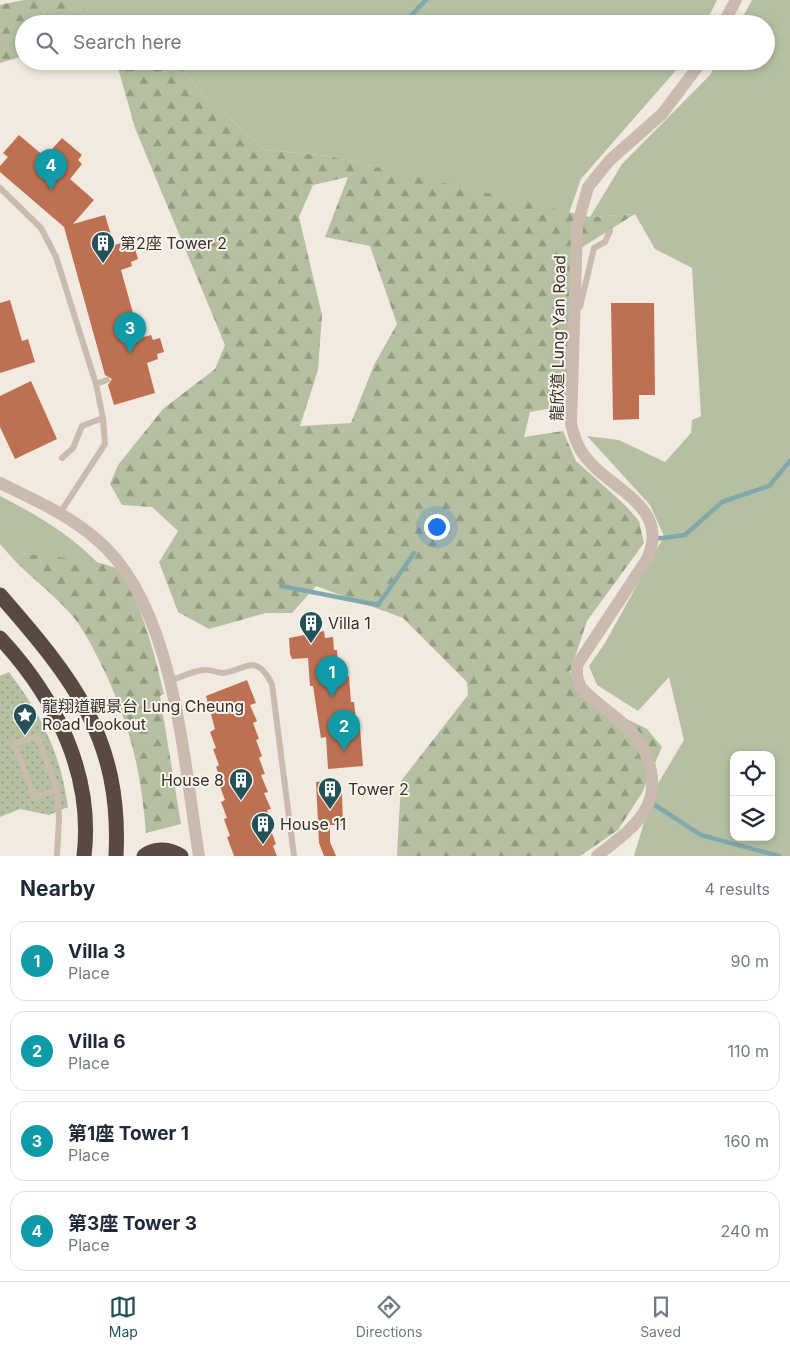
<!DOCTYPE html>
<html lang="en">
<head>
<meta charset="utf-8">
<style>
	body { margin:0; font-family:Inter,"Noto Sans TC",sans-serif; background:#f2f2f3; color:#1f2937 }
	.controls { position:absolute; right:15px; bottom:15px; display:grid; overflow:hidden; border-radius:10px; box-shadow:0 2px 8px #0003 }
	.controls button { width:45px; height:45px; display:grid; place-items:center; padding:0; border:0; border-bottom:1px solid #e0e1e3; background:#fff; color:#1f2937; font:25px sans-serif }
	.you { position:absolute; left:436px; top:526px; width:18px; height:18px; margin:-12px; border:4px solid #fff; border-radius:50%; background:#1a73e8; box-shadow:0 0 0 8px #1a73e833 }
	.badge { display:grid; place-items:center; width:32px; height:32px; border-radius:50%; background:#235157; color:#fff; font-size:16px; font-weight:700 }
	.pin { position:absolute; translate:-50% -41px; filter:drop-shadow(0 1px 2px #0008) }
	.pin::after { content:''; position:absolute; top:26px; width:18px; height:15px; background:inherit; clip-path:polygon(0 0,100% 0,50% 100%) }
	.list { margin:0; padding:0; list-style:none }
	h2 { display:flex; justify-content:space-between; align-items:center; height:65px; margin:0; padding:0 20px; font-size:21px }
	h2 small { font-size:16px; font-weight:400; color:#747a83 }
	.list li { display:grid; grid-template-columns:32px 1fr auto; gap:15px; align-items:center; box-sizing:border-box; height:80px; margin:0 10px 10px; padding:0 10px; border:1px solid #e0e1e3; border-radius:15px }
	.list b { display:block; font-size:19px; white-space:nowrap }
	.list p { margin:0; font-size:16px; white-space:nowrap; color:#747a83 }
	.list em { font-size:16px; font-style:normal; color:#747a83 }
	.icon { flex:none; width:28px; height:28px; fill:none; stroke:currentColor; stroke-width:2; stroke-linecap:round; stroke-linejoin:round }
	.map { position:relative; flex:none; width:790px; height:856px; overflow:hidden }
	.search { position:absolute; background:#fff; box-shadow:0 2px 8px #0003; left:15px; right:15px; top:15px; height:55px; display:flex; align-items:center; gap:12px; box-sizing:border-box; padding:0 18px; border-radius:28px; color:#747a83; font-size:19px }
	.sheet { height:425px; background:#fff }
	nav { display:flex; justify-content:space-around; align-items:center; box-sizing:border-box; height:70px; border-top:1px solid #e0e1e3; background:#fff; font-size:14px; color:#747a83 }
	nav a { display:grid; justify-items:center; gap:2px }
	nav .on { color:#235157 }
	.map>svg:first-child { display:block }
	.grass { fill:#b4c0a1; fill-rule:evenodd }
	.forest { fill:url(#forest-firs); fill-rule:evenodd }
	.park { fill:url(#park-dots) }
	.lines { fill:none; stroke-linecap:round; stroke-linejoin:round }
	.stream { stroke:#81a9ad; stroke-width:4.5 }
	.building { fill:#bd7152 }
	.lane { stroke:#c9bbad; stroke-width:6 }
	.street { stroke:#c9bbad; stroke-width:12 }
	.highway { stroke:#584a43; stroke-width:15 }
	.labels { text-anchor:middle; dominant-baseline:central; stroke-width:4; stroke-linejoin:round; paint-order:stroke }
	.poi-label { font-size:16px; fill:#382f2b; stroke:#f9f4ec; text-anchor:start }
	.street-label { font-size:16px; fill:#382f2b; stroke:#f9f4ec }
</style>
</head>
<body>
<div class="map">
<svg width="790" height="856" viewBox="0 0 790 856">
	<defs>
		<pattern id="forest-firs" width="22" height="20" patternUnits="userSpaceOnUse" patternTransform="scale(1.25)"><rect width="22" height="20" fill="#b4c0a1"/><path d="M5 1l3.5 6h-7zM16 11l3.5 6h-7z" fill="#939c83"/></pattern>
		<pattern id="park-dots" width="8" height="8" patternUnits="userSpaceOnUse" patternTransform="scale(1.25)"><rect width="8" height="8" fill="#b4c0a1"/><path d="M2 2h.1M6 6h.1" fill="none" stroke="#939c83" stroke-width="1.8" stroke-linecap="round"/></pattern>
	</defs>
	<rect width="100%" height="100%" fill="#f2eae0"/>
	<path class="grass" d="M 81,0 L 717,0 L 705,24 L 95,24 Z
		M 752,0 L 790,0 L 790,856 L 634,856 L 653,792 L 684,740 L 669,677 L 638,711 L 597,685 L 589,666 L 605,643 L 664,536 L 650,505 L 587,436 L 619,440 L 665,462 L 691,433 L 692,420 L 701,416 L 692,268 L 655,249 L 635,214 L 590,217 L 622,164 L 710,75 L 718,61 L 766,61 L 766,24 L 739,24 ZM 734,755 L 771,755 L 771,837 L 734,837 Z
		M 172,61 L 684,61 L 581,179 L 569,213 L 329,156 L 265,150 L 203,95 L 183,70 Z
		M 0,496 C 37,515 70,534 99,564 L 22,553 L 15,561 L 0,544 Z"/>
	<path class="forest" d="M 24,0 L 81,0 L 95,24 L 24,24 L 24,56 L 0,63 L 0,5 Z
		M 116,61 L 171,61 L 183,70 L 203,95 L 265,150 L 329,156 L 590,217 L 635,214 L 581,248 L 571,389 L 564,406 L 530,412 L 524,437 L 563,431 L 576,461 L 625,505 L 639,521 L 644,543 L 587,621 L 570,672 L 582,697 L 647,729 L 662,747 L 642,793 L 618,830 L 580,856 L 397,856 L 401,781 L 468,695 L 467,682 L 403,618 L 316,586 L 292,613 L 266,613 L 209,629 L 178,612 L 159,562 L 178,531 L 152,507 L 122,505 L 110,484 L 118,465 L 163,409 L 215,369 L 225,345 L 135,128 ZM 348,177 L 325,237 L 370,246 L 397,324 L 374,365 L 351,423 L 300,426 L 318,370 L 322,315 L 299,217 L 313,185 Z
		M 22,553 C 47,557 91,558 113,567 C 136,577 159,670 164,694 L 160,696 L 181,824 L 146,833 C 141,771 131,729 105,672 C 96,654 87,635 75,619 C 58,598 34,580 15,561 Z"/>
	<path class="park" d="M 9,672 C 42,716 60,752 68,807 L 49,815 L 20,809 L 0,817 L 0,676 Z"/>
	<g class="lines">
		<path class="stream" d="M 403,24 L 426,0
			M 654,539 L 685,535 L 722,502 L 769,486 L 790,461
			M 281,586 L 378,605 L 414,553
			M 650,802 L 701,835 L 779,856"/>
	</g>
	<path class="building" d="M 19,135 L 45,157 L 62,138 L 82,155 L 78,160 L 82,164 L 70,179 L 94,200 L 73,224 L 105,215 L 114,245 L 125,242 L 127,247 L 134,245 L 138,259 L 131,262 L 132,266 L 121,270 L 140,338 L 151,335 L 153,340 L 160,338 L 164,352 L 157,354 L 158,359 L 147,363 L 155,393 L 114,405 L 108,385 L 112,379 L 105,375 L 64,227 L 0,172 L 0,166 L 8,157 L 3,153 Z
		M 10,300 L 22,341 L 28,339 L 35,362 L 0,373 L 0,303 Z
		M 611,303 L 654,303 L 655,395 L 639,395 L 639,419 L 613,420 Z
		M 31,381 L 57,439 L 15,459 L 0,427 L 0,396 Z
		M 324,631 L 325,638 L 333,637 L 334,650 L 337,650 L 338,664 L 342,664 L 343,677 L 349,676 L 351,702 L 354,702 L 357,728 L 360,728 L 363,766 L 328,769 L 326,737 L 321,738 L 313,686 L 310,686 L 308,658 L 292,659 L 290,654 L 289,638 Z
		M 247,680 L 256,703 L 250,705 L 257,721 L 253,723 L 259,739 L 256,740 L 262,756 L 259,758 L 265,774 L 261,775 L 268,792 L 264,793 L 271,809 L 267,810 L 274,827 L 270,828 L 276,844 L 273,846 L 277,856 L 234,856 L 227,837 L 230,836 L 224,819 L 227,818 L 221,802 L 225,800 L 219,784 L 222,783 L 216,767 L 219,765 L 213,749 L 216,748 L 210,732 L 215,729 L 206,696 Z
		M 328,781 L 328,795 L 342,794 L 343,825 L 330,825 L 330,842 L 336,856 L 324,856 L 319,843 L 316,782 Z"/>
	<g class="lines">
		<path class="lane" d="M 0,188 L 41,228 L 56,257 L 96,384 L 103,418 L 105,444 L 60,513
			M 580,307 L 594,248 L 605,242 L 610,231
			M 96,384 L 107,380
			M 62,458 L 73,448 L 82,426 L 103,418
			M 170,681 C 181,677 192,671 204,670 C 210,669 217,673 223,673 C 246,670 256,652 272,684 L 294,856
			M 57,789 L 35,798 L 14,744 L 37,736 L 57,789 L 59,818 L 57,856"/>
		<path class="street" d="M 723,24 L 736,0
			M 0,483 C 33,499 67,514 95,538 C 175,603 183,760 199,856
			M 597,856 C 613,843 631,831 642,815 C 662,788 650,750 628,728 C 613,713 593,702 580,686 L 577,676 L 577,665 L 647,559 C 673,503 602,488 580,449 C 576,442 573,432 571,424 L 577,227 L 588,187 L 610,160 L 662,114 L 702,61"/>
		<path class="highway" d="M 0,595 C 73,679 122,738 116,856
			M 0,638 C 55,697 94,774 84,856
			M 144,856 C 155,847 170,849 181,856"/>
	</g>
	<defs>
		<g id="building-pin" transform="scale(1.25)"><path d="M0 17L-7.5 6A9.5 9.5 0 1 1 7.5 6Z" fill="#235157" stroke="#f9f4ec"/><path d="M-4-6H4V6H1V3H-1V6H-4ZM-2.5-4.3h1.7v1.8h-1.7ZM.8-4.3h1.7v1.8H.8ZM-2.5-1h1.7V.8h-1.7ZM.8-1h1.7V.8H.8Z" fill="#fff"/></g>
		<g id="sight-pin" transform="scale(1.25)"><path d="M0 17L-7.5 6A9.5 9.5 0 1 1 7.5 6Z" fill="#235157" stroke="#f9f4ec"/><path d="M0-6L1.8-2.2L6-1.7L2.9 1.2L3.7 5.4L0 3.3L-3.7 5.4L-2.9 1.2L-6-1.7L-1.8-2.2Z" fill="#fff"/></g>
	</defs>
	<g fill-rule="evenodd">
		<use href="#building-pin" x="103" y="243"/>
		<use href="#building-pin" x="311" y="623"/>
		<use href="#sight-pin" x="25" y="715"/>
		<use href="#building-pin" x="241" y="780"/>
		<use href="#building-pin" x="330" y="789"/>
		<use href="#building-pin" x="263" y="824"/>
	</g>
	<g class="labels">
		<g class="poi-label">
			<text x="120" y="243">第2座 Tower 2</text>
			<text x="328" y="623">Villa 1</text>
			<text x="42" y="706">龍翔道觀景台 Lung Cheung<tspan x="42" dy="18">Road Lookout</tspan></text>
			<text x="224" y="780" text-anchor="end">House 8</text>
			<text x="348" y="789">Tower 2</text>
			<text x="280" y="824">House 11</text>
		</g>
		<g class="street-label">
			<text transform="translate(558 338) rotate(-89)">龍欣道 Lung Yan Road</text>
		</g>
	</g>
</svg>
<div class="controls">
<button><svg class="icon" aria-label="locate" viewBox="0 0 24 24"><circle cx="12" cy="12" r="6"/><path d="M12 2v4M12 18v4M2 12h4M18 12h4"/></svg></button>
<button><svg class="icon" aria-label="layers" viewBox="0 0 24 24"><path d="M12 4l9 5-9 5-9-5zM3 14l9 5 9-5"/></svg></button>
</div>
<div class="you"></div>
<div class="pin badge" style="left:332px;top:697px;background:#0f9aa8">1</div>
<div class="pin badge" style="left:344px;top:751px;background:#0f9aa8">2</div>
<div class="pin badge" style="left:130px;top:353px;background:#0f9aa8">3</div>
<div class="pin badge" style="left:51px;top:190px;background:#0f9aa8">4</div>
<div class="search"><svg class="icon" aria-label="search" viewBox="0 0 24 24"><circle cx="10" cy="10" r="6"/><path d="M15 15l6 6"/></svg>Search here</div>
</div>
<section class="sheet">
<h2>Nearby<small>4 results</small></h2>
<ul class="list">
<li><span class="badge" style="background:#0f9aa8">1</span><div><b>Villa 3</b><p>Place</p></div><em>90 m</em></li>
<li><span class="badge" style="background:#0f9aa8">2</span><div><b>Villa 6</b><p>Place</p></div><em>110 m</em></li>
<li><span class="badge" style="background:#0f9aa8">3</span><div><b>第1座 Tower 1</b><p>Place</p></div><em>160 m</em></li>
<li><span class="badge" style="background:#0f9aa8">4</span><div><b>第3座 Tower 3</b><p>Place</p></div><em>240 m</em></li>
</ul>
</section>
<nav>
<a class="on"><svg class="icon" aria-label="map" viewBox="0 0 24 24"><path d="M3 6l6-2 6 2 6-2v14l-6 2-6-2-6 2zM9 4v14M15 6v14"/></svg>Map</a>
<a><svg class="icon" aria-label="directions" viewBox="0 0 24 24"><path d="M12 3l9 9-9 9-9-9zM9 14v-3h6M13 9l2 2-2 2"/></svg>Directions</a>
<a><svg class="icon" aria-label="saved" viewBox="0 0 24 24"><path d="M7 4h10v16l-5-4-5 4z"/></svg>Saved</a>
</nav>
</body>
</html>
